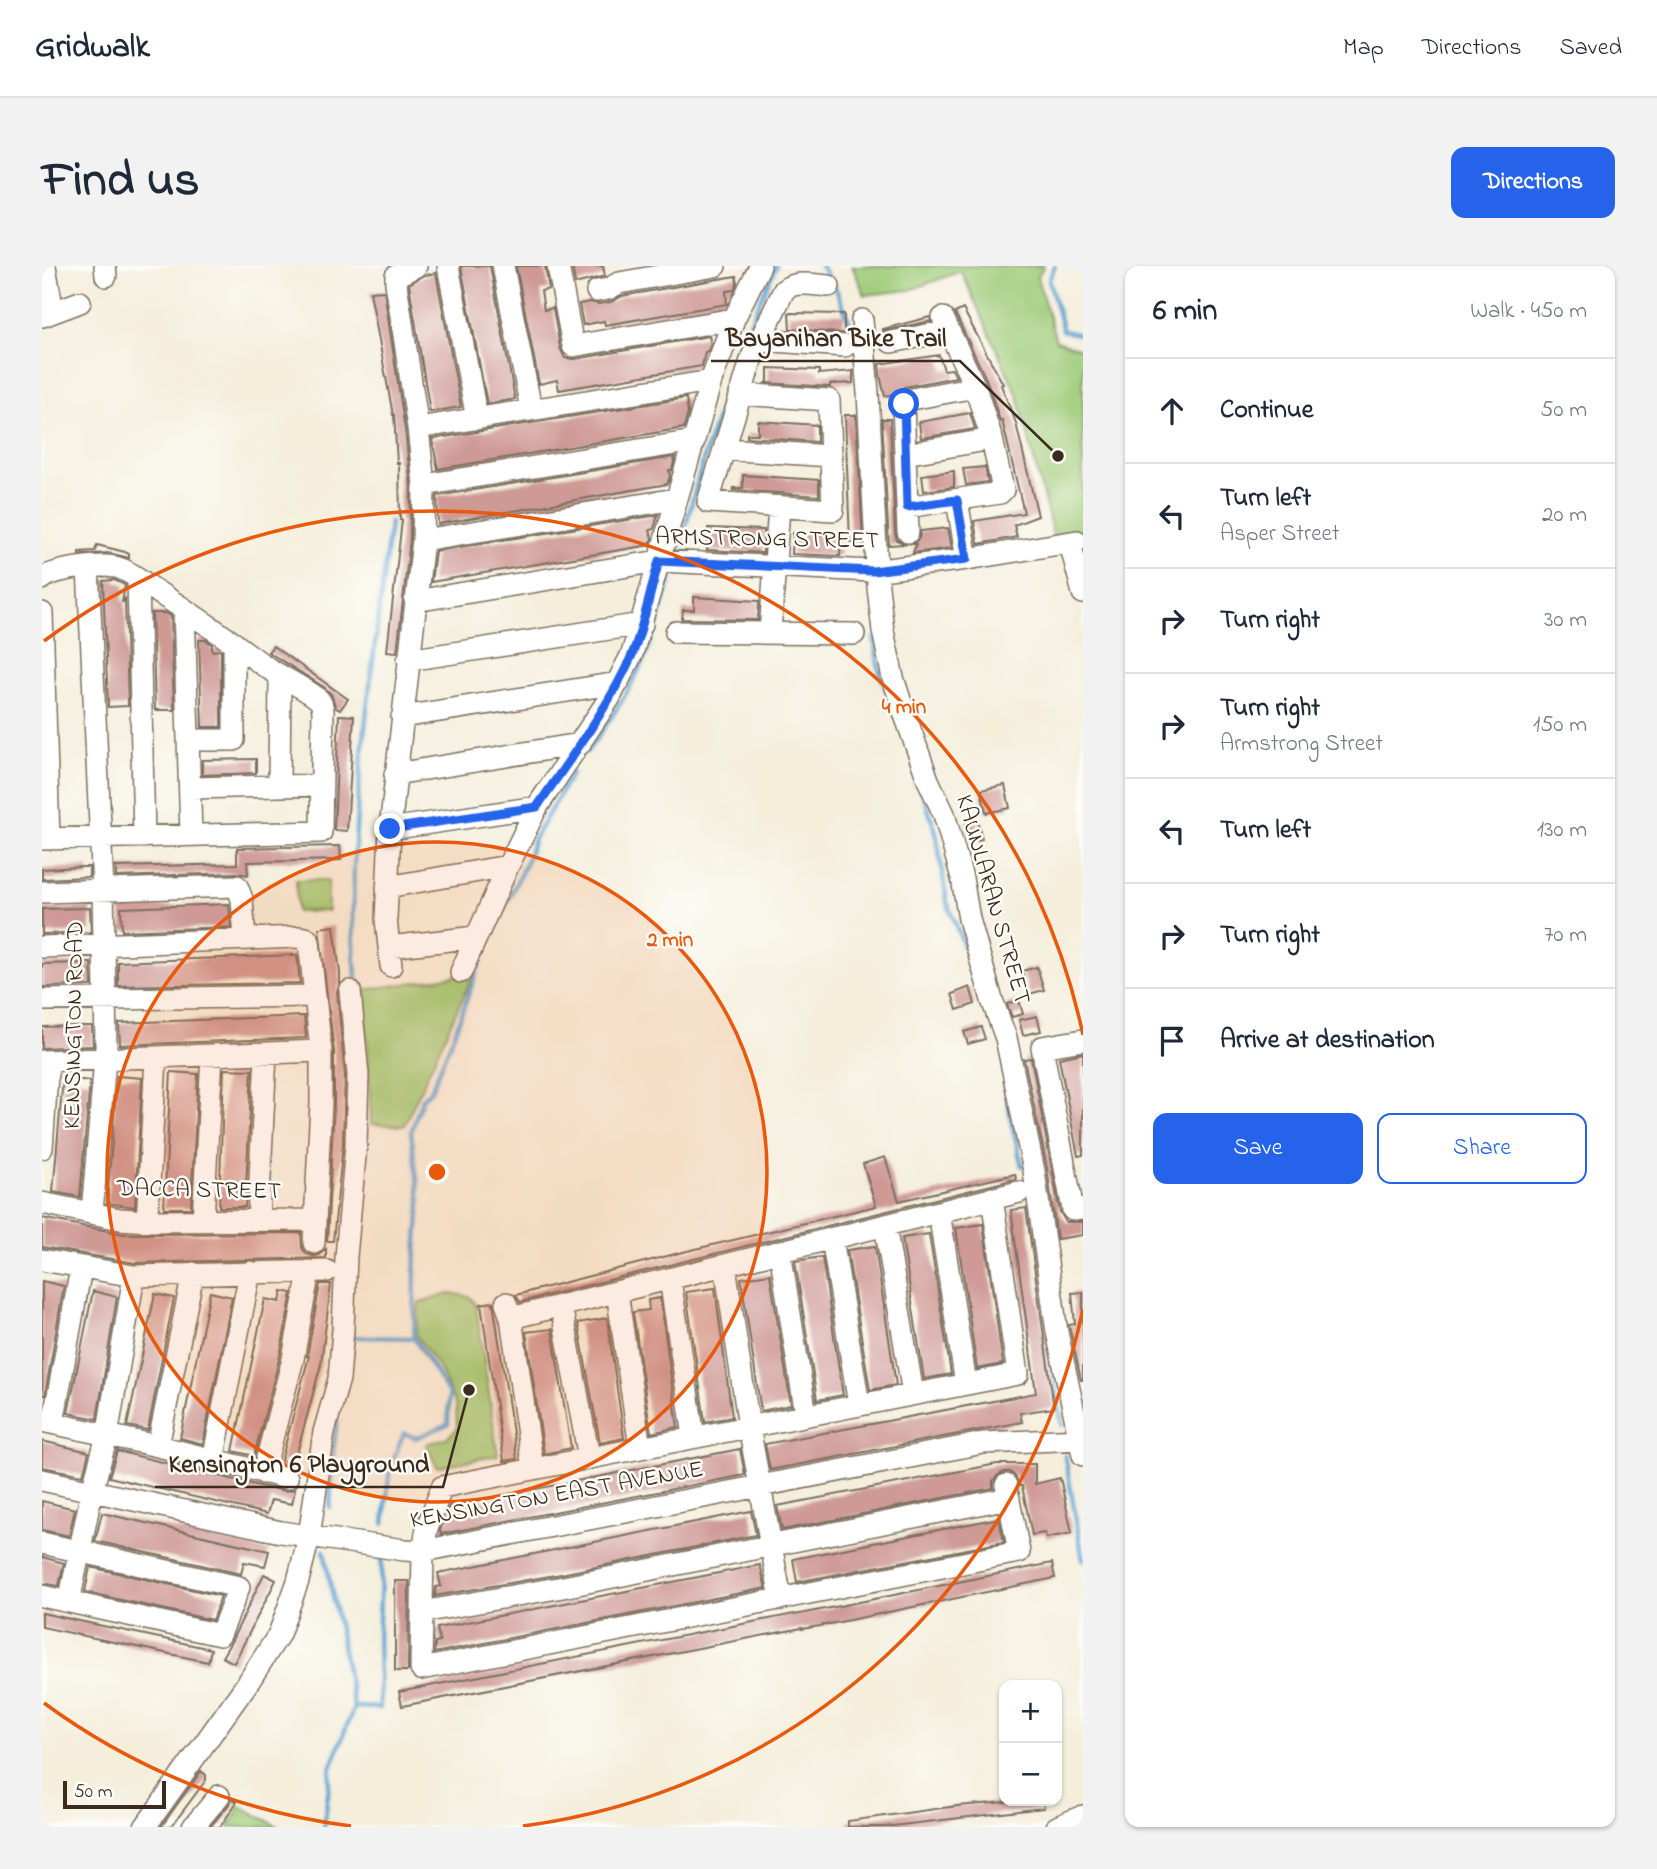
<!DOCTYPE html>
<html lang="en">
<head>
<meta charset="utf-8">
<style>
	body { margin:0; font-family:"Indie Flower",sans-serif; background:#f2f2f3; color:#1f2937 }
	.controls { position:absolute; right:21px; bottom:21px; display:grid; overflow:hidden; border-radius:14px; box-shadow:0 2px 5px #0004 }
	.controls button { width:63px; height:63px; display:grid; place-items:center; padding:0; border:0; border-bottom:2px solid #e0e1e3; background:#fff; color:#1f2937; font:35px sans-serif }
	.scale { position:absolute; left:21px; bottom:18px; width:103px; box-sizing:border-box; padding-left:7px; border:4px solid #3b2a1e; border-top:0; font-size:19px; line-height:24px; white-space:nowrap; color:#3b2a1e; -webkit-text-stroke:5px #fdfcf7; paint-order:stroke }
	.stop { position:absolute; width:21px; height:21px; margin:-16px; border:5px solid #2563eb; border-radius:50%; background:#fff }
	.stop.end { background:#2563eb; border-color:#fff; box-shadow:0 2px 7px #0008 }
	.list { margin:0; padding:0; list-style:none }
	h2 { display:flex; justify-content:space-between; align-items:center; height:91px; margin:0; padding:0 28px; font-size:30px }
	h2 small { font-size:23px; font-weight:400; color:#747a83 }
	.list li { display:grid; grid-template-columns:46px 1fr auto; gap:21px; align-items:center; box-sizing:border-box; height:105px; padding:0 28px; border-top:2px solid #e0e1e3 }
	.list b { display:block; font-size:26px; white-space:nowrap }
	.list p { margin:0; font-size:23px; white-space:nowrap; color:#747a83 }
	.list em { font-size:23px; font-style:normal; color:#747a83 }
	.actions { display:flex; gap:14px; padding:21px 28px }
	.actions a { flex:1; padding:16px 0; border:2px solid #2563eb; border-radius:14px; text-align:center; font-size:24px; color:#2563eb }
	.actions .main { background:#2563eb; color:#fff }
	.icon { flex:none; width:38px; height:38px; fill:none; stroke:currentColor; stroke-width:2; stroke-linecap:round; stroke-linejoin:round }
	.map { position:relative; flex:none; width:1041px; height:1561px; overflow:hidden; border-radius:14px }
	header { display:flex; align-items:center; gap:42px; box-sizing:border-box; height:98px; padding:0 35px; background:#fff; border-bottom:2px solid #e0e1e3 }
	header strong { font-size:33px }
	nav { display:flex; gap:38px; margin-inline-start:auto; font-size:24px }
	.intro { display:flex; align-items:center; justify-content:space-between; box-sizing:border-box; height:168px; padding:0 42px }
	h1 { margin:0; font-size:49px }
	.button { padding:18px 32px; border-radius:14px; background:#2563eb; color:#fff; font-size:24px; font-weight:700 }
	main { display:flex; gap:42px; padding:0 42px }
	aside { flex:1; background:#fff; border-radius:14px; box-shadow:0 2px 5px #0004 }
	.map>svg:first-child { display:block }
	.green { fill:#9ecb78; stroke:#6c7a4b; stroke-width:2 }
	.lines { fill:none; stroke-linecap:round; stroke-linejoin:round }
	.stream { stroke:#5da2d2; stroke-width:4.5 }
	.building { fill:#cf9a96 }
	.minor-casing { stroke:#7c6f60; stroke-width:24 }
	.minor { stroke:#fff; stroke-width:21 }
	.route { stroke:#2563eb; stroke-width:9 }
	.ring { fill:none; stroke:#e8590c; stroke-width:3.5 }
	.labels { text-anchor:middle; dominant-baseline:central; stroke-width:5; stroke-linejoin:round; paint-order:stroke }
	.street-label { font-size:24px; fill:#3b2a1e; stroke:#fdfcf7 }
	.centre { fill:#e8590c; stroke:#fdfcf7; stroke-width:3.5 }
	.ring-label { font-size:21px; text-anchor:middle; font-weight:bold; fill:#e8590c; stroke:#fdfcf7; stroke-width:5; stroke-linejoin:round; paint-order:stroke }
	.leader { fill:none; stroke:#3b2a1e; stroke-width:2.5 }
	.callout-dot { fill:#3b2a1e; stroke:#fdfcf7; stroke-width:2.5 }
	.callout-label { font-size:26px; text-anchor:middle; font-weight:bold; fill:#3b2a1e; stroke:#fdfcf7; stroke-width:5; stroke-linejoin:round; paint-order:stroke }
</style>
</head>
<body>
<header>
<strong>Gridwalk</strong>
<nav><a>Map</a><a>Directions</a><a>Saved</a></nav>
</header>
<div class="intro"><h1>Find us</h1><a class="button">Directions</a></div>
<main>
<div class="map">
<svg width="1041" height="1561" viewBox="0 0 1041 1561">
	<rect width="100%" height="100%" fill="#fdfcf7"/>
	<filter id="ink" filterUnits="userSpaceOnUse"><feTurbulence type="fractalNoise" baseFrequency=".0143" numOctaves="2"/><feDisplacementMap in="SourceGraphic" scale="14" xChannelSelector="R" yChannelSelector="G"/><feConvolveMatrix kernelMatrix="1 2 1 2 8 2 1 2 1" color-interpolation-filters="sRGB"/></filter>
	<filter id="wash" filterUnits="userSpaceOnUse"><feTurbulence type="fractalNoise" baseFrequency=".00686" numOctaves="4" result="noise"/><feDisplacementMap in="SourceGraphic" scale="28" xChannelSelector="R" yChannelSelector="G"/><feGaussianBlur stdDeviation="1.57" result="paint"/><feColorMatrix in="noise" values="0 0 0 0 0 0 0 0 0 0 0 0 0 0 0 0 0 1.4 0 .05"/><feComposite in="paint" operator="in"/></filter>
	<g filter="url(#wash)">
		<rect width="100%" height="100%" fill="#f4eedb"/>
		<path class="green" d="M 810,0 L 1002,0 L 995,11 L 1014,75 L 1041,84 L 1041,295 L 1012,273 L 976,130 L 919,5 L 868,24 L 823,29 Z
			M 254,614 L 286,614 L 286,645 L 255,646 Z
			M 432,707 L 362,860 L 329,858 L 326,778 L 321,732 L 323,724 Z
			M 410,1027 L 428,1031 L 434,1039 L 456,1189 L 395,1201 L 384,1178 L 404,1172 L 415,1163 L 414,1140 L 400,1107 L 374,1069 L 377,1037 Z
			M 198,1540 L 237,1561 L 187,1561 Z"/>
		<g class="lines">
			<path class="stream" d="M 779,0 L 788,14
				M 1013,0 L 1007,14 L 1021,65 L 1041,69
				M 793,21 L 811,64
				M 635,291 L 664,185 L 703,68 L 734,0
				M 832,372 L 837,403 L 843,421
				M 545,486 C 568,455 591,421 605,385 C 616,358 624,330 632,302
				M 879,522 L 894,566 L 905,636 L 931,704
				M 315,721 C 313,698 311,674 311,651 C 311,519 333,387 348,256
				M 963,820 L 969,854 L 980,900
				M 308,1071 L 372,1072
				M 1006,1075 L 1020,1159
				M 1023,1190 L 1041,1294
				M 288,1241 L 291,1187 L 295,1155
				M 342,1257 L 348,1201 L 362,1167 L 374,1172 L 406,1158 L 407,1128 L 372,1072 L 373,1003 L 378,935 L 369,866 L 380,833 L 389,824 L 414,763 L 440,691 L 484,596 L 492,573 L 530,507
				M 282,1285 L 312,1441
				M 282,1561 L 289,1502 L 312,1441 L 338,1442 L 336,1373 L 340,1293"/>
		</g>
		<g id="blocks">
			<path class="building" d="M 419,0 L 448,0 L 473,133 L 445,138 Z
				M 474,0 L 503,0 L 507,23 L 499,25 L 502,44 L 511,42 L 518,82 L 523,92 L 533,93 L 667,70 L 669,78 L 666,85 L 663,86 L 660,100 L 517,124 L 515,114 L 497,118 Z
				M 530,0 L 561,0 L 563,10 L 533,18 Z
				M 394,7 L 419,141 L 388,146 L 367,18 L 383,9 Z
				M 694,10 L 695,17 L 692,24 L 684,25 L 685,38 L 563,59 L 562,55 L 541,59 L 537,38 L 548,36 L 557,38 L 569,36 L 580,30 Z
				M 342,25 L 363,164 L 369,220 L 368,273 L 355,386 L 345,385 L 360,254 L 358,254 L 357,197 L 355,197 L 352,149 L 351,149 L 328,26 Z
				M 921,43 L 961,118 L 959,119 L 974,157 L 996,250 L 972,259 L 975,271 L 936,278 L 932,255 L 982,247 L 960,154 L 958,155 L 945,115 L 913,47 Z
				M 747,47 L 802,48 L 802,64 L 808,64 L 808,68 L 748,63 Z
				M 888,51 L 889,55 L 841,65 L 841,63 Z
				M 897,89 L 902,104 L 910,103 L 914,111 L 862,121 L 852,128 L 843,130 L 838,110 L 837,98 Z
				M 726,102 L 777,104 L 777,108 L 811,105 L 811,117 L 788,118 L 788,121 L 724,117 L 726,116 Z
				M 644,132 L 646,147 L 642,162 L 396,203 L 390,173 Z
				M 928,147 L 933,163 L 879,172 L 877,156 Z
				M 803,149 L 814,149 L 821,276 L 808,276 Z
				M 840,153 L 848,153 L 853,267 L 855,274 L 863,278 L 847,279 Z
				M 716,155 L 775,159 L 775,176 L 705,171 L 705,168 L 716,168 Z
				M 633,191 L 630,204 L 627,204 L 628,211 L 625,218 L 396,258 L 395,230 Z
				M 943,201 L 946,216 L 924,219 L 921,203 Z
				M 912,205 L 912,221 L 882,225 L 880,209 Z
				M 701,209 L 777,214 L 777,230 L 691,224 L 691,222 L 701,222 Z
				M 616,249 L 612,263 L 608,264 L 610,273 L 608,279 L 389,316 L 393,285 Z
				M 666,262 L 722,264 L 721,287 L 665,284 Z
				M 906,262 L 910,282 L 871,287 L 874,278 L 870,278 L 877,273 L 879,265 Z
				M 751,267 L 799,269 L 798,290 L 750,288 Z
				M 55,279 L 83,286 L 87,288 L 87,292 L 67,287 L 37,289 L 37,286 L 53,285 Z
				M 72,314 L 83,319 L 80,337 L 83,333 L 86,440 L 66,441 L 61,315 Z
				M 652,331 L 717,335 L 716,354 L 640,353 L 641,344 L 652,344 Z
				M 110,347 L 124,347 L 129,350 L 132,444 L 113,444 Z
				M 157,374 L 164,374 L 170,378 L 170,385 L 179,384 L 179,461 L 160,461 Z
				M 231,380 L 306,433 L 298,444 L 294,442 L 289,428 L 282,421 L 226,386 Z
				M 297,449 L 312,450 L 305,565 L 292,564 Z
				M 214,493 L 214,507 L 160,509 L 160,494 Z
				M 963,519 L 968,542 L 944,547 L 939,524 Z
				M 935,553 L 940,573 L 929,576 L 924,557 Z
				M 298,580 L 299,594 L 205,596 L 206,609 L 195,607 L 74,611 L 74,601 L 195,598 L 195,582 Z
				M 40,601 L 47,601 L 47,611 L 0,613 L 0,603 Z
				M 187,638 L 189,661 L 80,665 L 79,642 Z
				M 48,642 L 49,666 L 0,668 L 0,643 Z
				M 292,660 L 298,707 L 298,717 L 295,726 L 303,809 L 301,878 L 291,975 L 285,975 L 292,838 L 292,785 L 277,662 Z
				M 253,689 L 255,689 L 258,717 L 76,720 L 76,696 Z
				M 42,697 L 49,697 L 50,720 L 0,721 L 0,698 Z
				M 995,701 L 1002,724 L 987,728 L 980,705 Z
				M 928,721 L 933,738 L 915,744 L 910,728 Z
				M 977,734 L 981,748 L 970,751 L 965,738 Z
				M 262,750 L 264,772 L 78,779 L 77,757 Z
				M 995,750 L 999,765 L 981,769 L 977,754 Z
				M 35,760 L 50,760 L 51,780 L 0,782 L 0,761 Z
				M 939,761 L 943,773 L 926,778 L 922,766 Z
				M 1041,787 L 1041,889 L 1036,890 L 1017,792 Z
				M 989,792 L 1018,946 L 1024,956 L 1041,956 L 1041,969 L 1015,973 L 1005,902 L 982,793 Z
				M 182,803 L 210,804 L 203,941 L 177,941 Z
				M 129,806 L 156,808 L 149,942 L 122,942 Z
				M 75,810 L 100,812 L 93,941 L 65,937 Z
				M 21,812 L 48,815 L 38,931 L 11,926 Z
				M 843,891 L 857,935 L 973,908 L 974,913 L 478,1036 L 474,1029 L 641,986 L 834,940 L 821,898 Z
				M 984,942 L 1012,1142 L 978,1147 L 980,1156 L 728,1204 L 723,1178 L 994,1127 L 969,944 Z
				M 0,952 L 82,968 L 259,967 L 260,982 L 264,988 L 271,990 L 277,989 L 284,983 L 284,992 L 93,997 L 0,981 Z
				M 941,958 L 961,1098 L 935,1103 L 914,962 Z
				M 887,968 L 909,1108 L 882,1113 L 860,972 Z
				M 833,980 L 854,1119 L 828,1124 L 805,984 Z
				M 780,991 L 801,1129 L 775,1134 L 753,995 Z
				M 728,1008 L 749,1139 L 719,1145 L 699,1012 Z
				M 0,1015 L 22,1020 L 3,1129 L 0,1129 Z
				M 278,1018 L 289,1018 L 279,1098 L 252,1198 L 239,1195 L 267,1090 L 265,1090 Z
				M 673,1022 L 690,1151 L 663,1156 L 644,1026 Z
				M 51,1025 L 75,1031 L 55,1153 L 26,1147 Z
				M 240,1025 L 250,1027 L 238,1090 L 212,1190 L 191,1185 L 223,1033 L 238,1036 Z
				M 168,1026 L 190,1031 L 161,1178 L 138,1172 Z
				M 1041,1026 L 1041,1114 L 1039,1114 L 1027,1059 L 1033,1058 L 1030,1027 Z
				M 113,1028 L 132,1032 L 106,1164 L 85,1160 Z
				M 618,1032 L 636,1161 L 609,1167 L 591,1046 L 607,1044 L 606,1034 Z
				M 451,1036 L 475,1193 L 462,1195 L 439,1038 Z
				M 565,1052 L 582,1172 L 558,1177 L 536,1057 Z
				M 510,1063 L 529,1182 L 502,1188 L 484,1066 Z
				M 0,1175 L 47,1186 L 41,1209 L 0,1201 Z
				M 698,1183 L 703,1209 L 399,1268 L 398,1264 L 402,1255 L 407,1254 L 405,1245 L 407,1240 Z
				M 75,1185 L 218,1220 L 243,1225 L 253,1223 L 250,1238 L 229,1234 L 225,1248 L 67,1211 Z
				M 955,1198 L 993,1198 L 993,1218 L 1018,1212 L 1030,1267 L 1004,1272 L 1003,1267 L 990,1269 L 980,1220 L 978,1220 L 973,1210 L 968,1206 L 962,1206 L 955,1210 L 951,1215 L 951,1222 L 740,1264 L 735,1240 Z
				M 0,1235 L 33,1243 L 27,1270 L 0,1264 Z
				M 709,1245 L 714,1269 L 519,1308 L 393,1330 L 394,1321 L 399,1320 L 396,1307 Z
				M 60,1247 L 227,1285 L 223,1300 L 202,1296 L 199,1308 L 53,1275 Z
				M 957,1252 L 962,1276 L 755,1316 L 751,1293 Z
				M 0,1291 L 22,1297 L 17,1320 L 0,1317 Z
				M 1010,1297 L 1013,1312 L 778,1360 L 760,1363 L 760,1362 L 360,1440 L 357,1426 L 752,1348 L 753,1349 L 778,1344 Z
				M 718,1299 L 724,1322 L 392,1387 L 393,1377 L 398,1376 L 395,1362 Z
				M 48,1301 L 179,1330 L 170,1354 L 43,1326 Z
				M 222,1308 L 234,1314 L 192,1397 L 180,1391 L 190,1374 Z
				M 353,1315 L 367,1315 L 366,1405 L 353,1405 Z
				M 0,1347 L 169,1383 L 166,1396 L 0,1361 Z
				M 159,1505 L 164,1509 L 164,1514 L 129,1561 L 119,1561 Z
				M 190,1532 L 195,1536 L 178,1561 L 168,1561 L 187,1538 Z
				M 977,1535 L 1001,1535 L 1002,1542 L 842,1561 L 806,1561 L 806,1555 L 915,1540 Z"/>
		</g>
	</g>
	<g filter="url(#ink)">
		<use href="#blocks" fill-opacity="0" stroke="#7c6f60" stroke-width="2"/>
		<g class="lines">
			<g class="minor-casing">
				<path id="minor" d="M 3,0 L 11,46
					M 63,0 L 64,10
					M 406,0 L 435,153
					M 461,0 L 489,143
					M 516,0 L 531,80 L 692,53
					M 555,25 L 566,23 L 577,17 L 673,0
					M 1,50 L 38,36
					M 820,54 L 826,127 L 836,321 L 841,365 L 851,412 L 862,446 L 886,514 L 902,548 L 906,562 L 920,612 L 927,653 L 950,734 L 964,772 L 992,905 L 1015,1066 L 1041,1189
					M 718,74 L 803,80
					M 849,76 L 906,65
					M 698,128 L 787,134 L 791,244 L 666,236 L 710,91 L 742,24 C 753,14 773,19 787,20
					M 376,162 L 669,115
					M 683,183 L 789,190
					M 863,188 L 950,173
					M 382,219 L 652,175
					M 915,234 L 925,293
					M 865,241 L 958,227 L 961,224 L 950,173 L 933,121 L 901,52
					M 866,266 L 861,138 L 864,134 L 933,121
					M 381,274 L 634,233
					M 1028,277 L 1041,327
					M 46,301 L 61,624 L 64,781 L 50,947
					M 0,313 C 11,303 57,298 73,301 C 85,303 103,317 114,325 C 152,349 188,374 224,401 C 236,409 272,427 278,435 C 281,440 280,440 281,445 L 279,566 L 0,573
					M 96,313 L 102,571
					M 373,335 L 617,295 L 831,305 L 925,293 L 1035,275
					M 142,343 L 149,569
					M 0,347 L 7,573
					M 634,366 L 812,368
					M 728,367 L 737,241
					M 366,394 L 600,358
					M 360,451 L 576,417
					M 146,474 L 192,474 L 192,377
					M 353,508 L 538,478
					M 237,520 L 238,411
					M 148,522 L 280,519
					M 348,563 L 495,541
					M 345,621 L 466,600
					M 0,626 L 195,620 L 200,633 L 203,673
					M 0,681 L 258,671 L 264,672 L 267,675 L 279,785 L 279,837 L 272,977
					M 347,681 L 434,671
					M 349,700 L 344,653 L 348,563 L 381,274 L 382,219 L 376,162 L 354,17 L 354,10 L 374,0
					M 419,706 L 466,600 L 495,541 L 567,433 L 590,388 L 669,115 L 692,53 L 718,0
					M 0,734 L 273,730
					M 1041,774 L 1000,781 L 1031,944 L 1041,943
					M 0,795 L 279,785
					M 0,882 L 6,795
					M 950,932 L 976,1108 L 400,1221 L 385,1262 L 381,1285 L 379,1403 L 977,1286 L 964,1219
					M 0,937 L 78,953 L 105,955 L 272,954
					M 897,946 L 924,1118
					M 216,953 L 224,787
					M 161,954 L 170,789
					M 105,955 L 114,792
					M 843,959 L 871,1128
					M 790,972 L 817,1139
					M 738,985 L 764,1149
					M 0,994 L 92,1010 L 285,1005
					M 683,999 L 707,1161 L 739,1333
					M 628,1013 L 652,1171
					M 575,1026 L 598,1182
					M 464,1037 L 469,1052 L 491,1203
					M 519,1039 L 547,1192
					M 469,1052 L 977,926
					M 0,1155 L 116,1180 L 245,1212
					M 11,1157 L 39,1002
					M 116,1180 L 151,1007
					M 171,1194 L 208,1006
					M 221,1207 L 251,1093 L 267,1005
					M 0,1214 L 239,1266 L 362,1284 L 381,1285 L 941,1177 L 1041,1173
					M 0,1277 L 197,1321 L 178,1369 L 0,1330
					M 27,1336 L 50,1225 L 65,1170 L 92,1010
					M 380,1346 L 521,1321 L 967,1232
					M 103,1561 L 207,1415 L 237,1368 L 256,1315 L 267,1271 L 282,1166 L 297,1113 L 301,1063 L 304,991 L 314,879 L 316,809 L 308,725
					M 151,1561 L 177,1530
					M 1015,1561 L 1041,1550"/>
			</g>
			<use href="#minor" class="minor"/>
		</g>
	</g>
	<g class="lines" filter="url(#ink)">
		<path class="route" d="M 348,563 L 495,541 C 528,492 566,443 590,389 C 602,359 608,326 617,295 L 831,305 L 925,293 L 915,234 L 865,241 L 862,138"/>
	</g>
	<circle cx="395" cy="906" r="330" fill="#e8590c" fill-opacity=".12"/>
	<g class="ring">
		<circle cx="395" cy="906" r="330"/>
		<path d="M1041 1043A660 660 0 0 1 481 1560M309 1560A660 660 0 0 1 2 1437M2 375A660 660 0 0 1 1041 769"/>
	</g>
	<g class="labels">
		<g class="street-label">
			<text transform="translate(725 274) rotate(1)">ARMSTRONG STREET</text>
			<text transform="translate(950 634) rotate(74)">KAUNLARAN STREET</text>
			<text transform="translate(33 759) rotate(-89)">KENSINGTON ROAD</text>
			<text transform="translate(157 925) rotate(1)">DACCA STREET</text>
			<text transform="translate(515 1230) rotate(-10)">KENSINGTON EAST AVENUE</text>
		</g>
	</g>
	<circle cx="395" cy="906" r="10" class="centre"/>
	<g class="ring-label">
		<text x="862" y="447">4 min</text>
		<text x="628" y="680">2 min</text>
	</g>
	<path class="leader" d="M1016 190L918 95H669M427 1124L401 1221H113"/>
	<g class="callout-dot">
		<circle cx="1016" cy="190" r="7"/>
		<circle cx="427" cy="1124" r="7"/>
	</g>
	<g class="callout-label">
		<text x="794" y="80">Bayanihan Bike Trail</text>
		<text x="257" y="1206">Kensington 6 Playground</text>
	</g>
</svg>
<div class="controls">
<button>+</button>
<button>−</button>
</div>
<div class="scale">50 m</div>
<div class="stop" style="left:862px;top:138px"></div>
<div class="stop end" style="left:348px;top:563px"></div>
</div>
<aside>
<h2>6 min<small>Walk · 450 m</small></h2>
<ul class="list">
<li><svg class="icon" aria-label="ahead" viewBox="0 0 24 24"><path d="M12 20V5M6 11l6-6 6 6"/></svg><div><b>Continue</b></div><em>50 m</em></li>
<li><svg class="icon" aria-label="left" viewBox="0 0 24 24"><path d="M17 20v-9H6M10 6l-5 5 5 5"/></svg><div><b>Turn left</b><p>Asper Street</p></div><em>20 m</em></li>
<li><svg class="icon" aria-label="right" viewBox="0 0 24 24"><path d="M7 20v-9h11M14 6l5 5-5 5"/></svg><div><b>Turn right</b></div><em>30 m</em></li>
<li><svg class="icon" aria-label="right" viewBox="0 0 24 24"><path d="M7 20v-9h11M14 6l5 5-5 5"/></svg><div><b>Turn right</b><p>Armstrong Street</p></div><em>150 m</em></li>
<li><svg class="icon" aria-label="left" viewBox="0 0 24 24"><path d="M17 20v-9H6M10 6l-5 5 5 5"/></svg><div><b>Turn left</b></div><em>130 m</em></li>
<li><svg class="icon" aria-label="right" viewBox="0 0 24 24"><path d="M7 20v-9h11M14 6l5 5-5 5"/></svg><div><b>Turn right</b></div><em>70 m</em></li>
<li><svg class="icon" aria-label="arrive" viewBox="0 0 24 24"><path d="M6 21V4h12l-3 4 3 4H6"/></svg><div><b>Arrive at destination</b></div></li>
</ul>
<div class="actions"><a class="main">Save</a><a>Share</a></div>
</aside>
</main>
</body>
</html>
